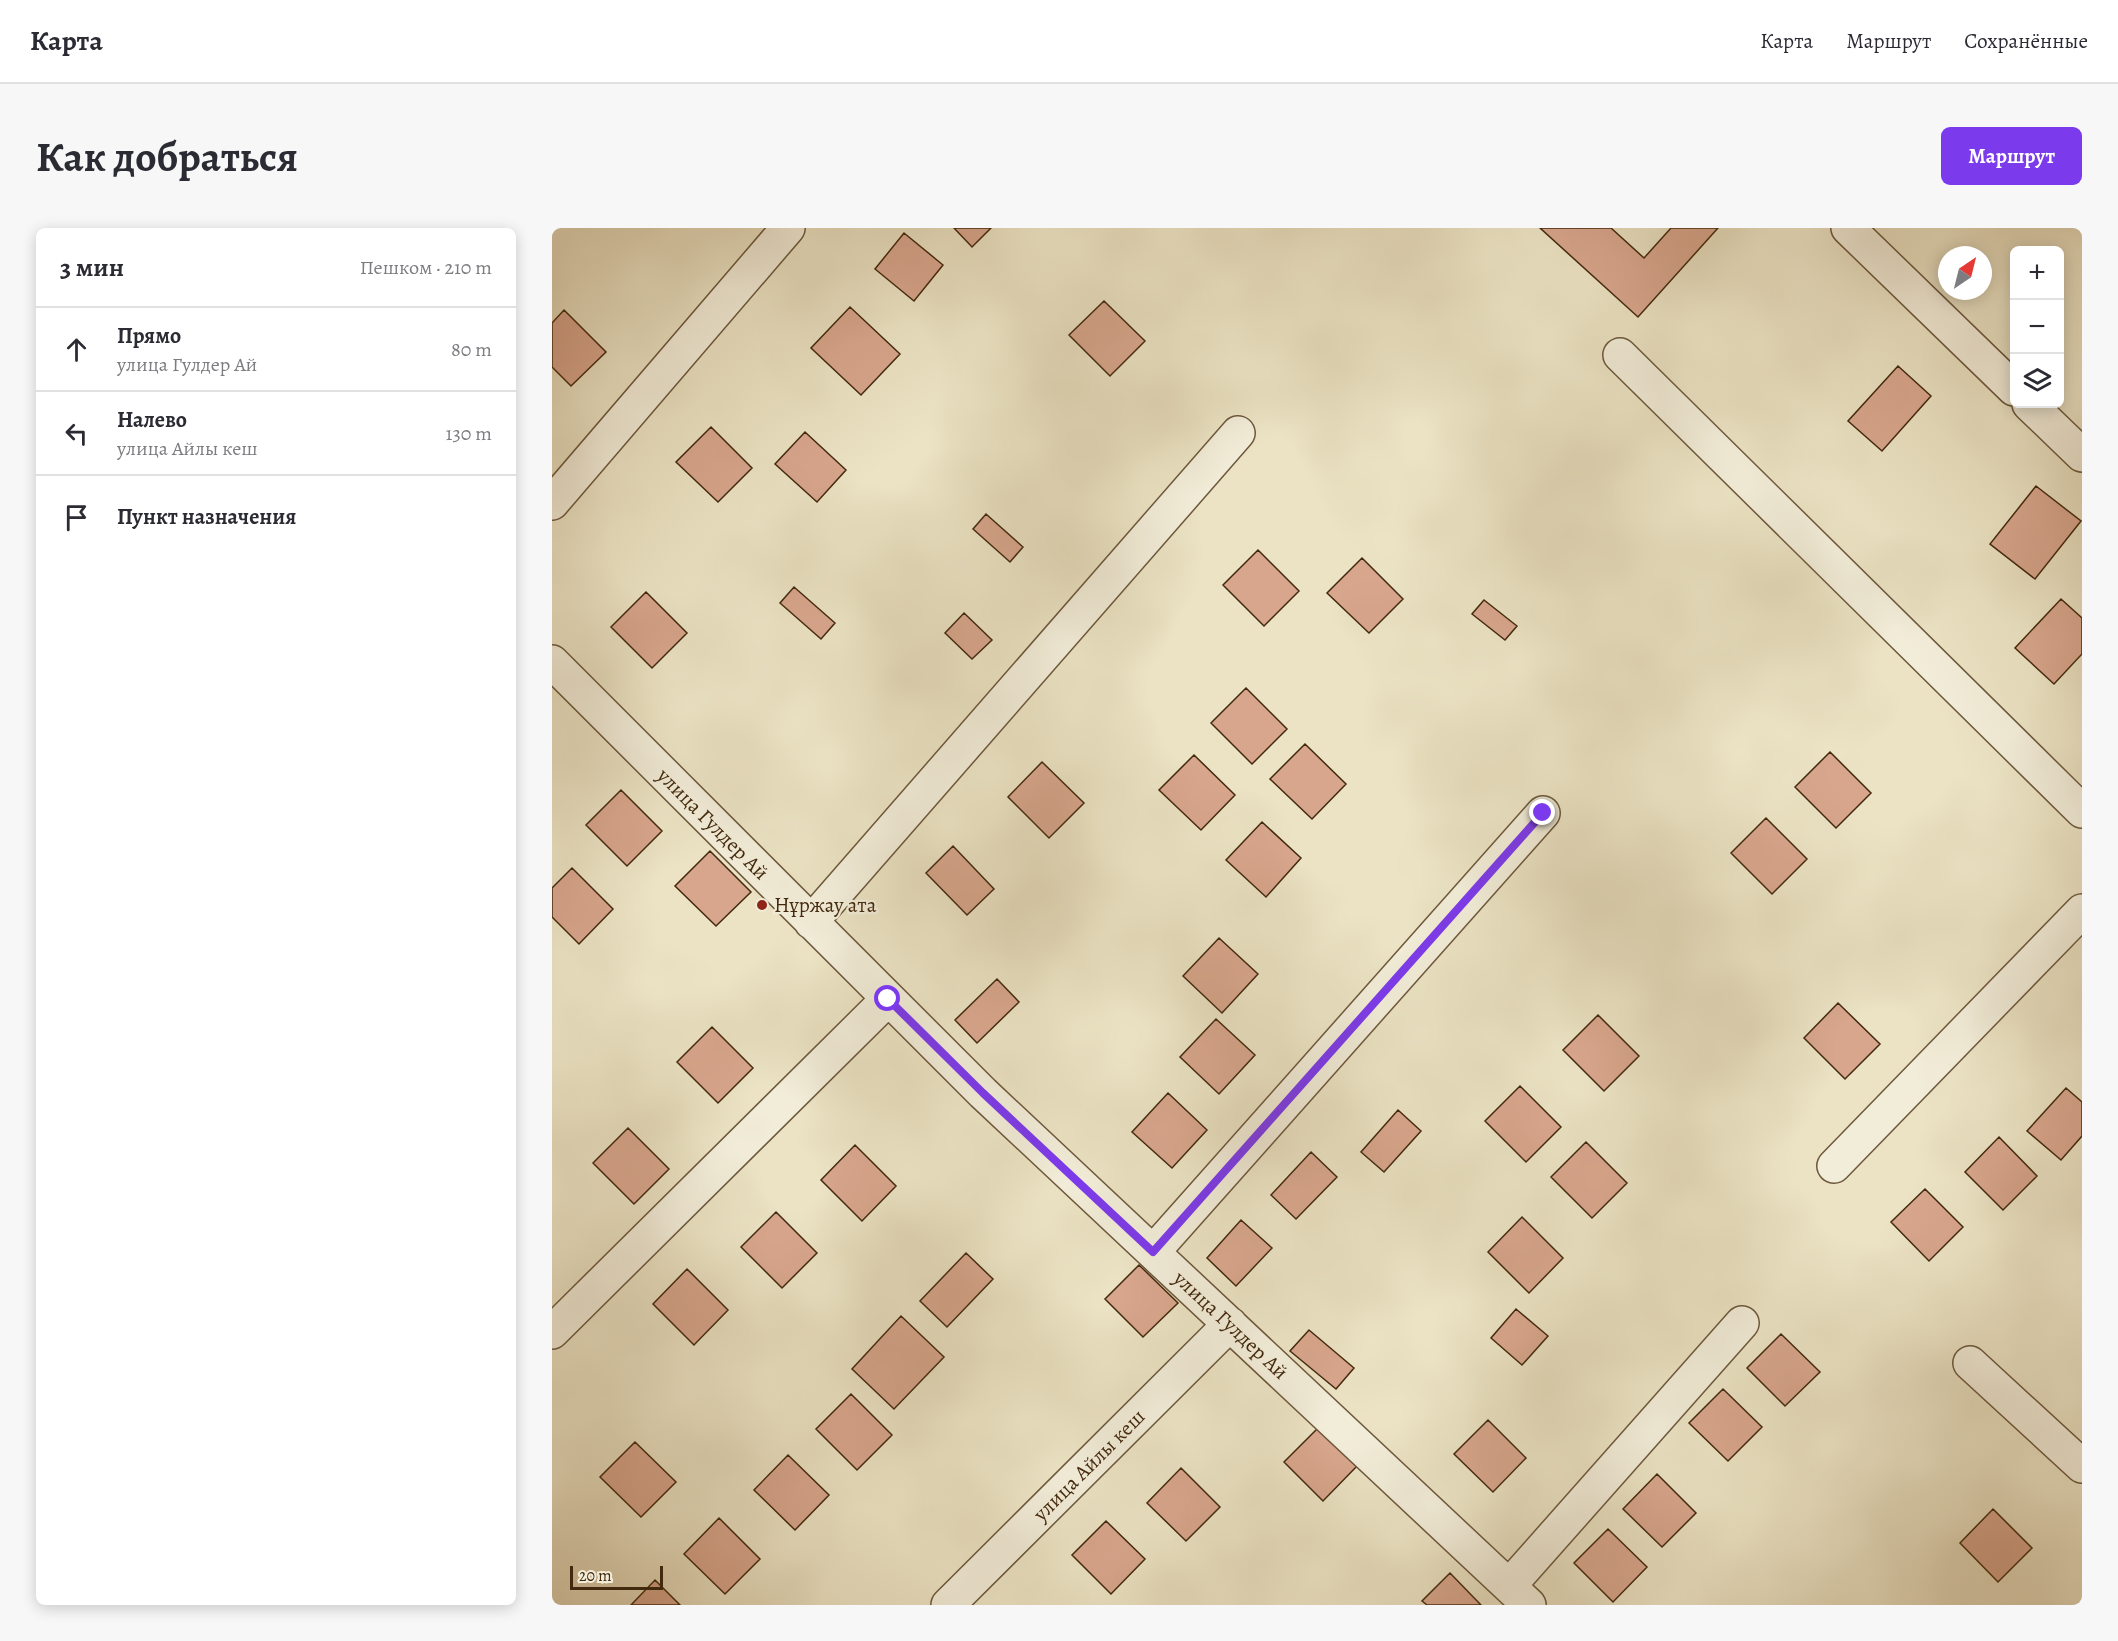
<!DOCTYPE html>
<html lang="ru">
<head>
<meta charset="utf-8">
<style>
	body { margin:0; font-family:Alegreya,serif; background:#f7f7f7; color:#2b2b33 }
	.controls { position:absolute; right:18px; top:18px; display:grid; overflow:hidden; border-radius:9px; box-shadow:0 3px 15px #0003 }
	.controls button { width:54px; height:54px; display:grid; place-items:center; padding:0; border:0; border-bottom:2px solid #e1e1e2; background:#fff; color:#2b2b33; font:30px sans-serif }
	.compass { position:absolute; left:1386px; top:18px; width:54px; height:54px; border-radius:50%; background:#fff; box-shadow:0 3px 15px #0003; rotate:35deg }
	.scale { position:absolute; left:18px; bottom:15px; width:93px; box-sizing:border-box; padding-left:6px; border:3px solid #43290e; border-top:0; font-size:16px; line-height:21px; white-space:nowrap; color:#43290e; -webkit-text-stroke:4px #f2edd9; paint-order:stroke }
	.stop { position:absolute; width:18px; height:18px; margin:-14px; border:4px solid #7c3aed; border-radius:50%; background:#fff }
	.stop.end { background:#7c3aed; border-color:#fff; box-shadow:0 2px 6px #0008 }
	.list { margin:0; padding:0; list-style:none }
	h2 { display:flex; justify-content:space-between; align-items:center; height:78px; margin:0; padding:0 24px; font-size:26px }
	h2 small { font-size:20px; font-weight:400; color:#7c7c81 }
	.list li { display:grid; grid-template-columns:39px 1fr auto; gap:18px; align-items:center; box-sizing:border-box; height:84px; padding:0 24px; border-top:2px solid #e1e1e2 }
	.list b { display:block; font-size:22px; white-space:nowrap }
	.list p { margin:0; font-size:20px; white-space:nowrap; color:#7c7c81 }
	.list em { font-size:20px; font-style:normal; color:#7c7c81 }
	.icon { flex:none; width:33px; height:33px; fill:none; stroke:currentColor; stroke-width:2; stroke-linecap:round; stroke-linejoin:round }
	.map { position:relative; flex:none; width:1530px; height:1377px; overflow:hidden; border-radius:9px }
	header { display:flex; align-items:center; gap:36px; box-sizing:border-box; height:84px; padding:0 30px; background:#fff; border-bottom:2px solid #e1e1e2 }
	header strong { font-size:28px }
	nav { display:flex; gap:33px; margin-inline-start:auto; font-size:21px }
	.intro { display:flex; align-items:center; justify-content:space-between; box-sizing:border-box; height:144px; padding:0 36px }
	h1 { margin:0; font-size:42px }
	.button { padding:15px 27px; border-radius:9px; background:#7c3aed; color:#fff; font-size:21px; font-weight:700 }
	main { display:flex; gap:36px; padding:0 36px }
	aside { flex:1; background:#fff; border-radius:9px; box-shadow:0 3px 15px #0003 }
	.map>svg:first-child { display:block }
	.building { fill:#d8a68d; stroke:#43290e; stroke-width:1.5 }
	.lines { fill:none; stroke-linecap:round; stroke-linejoin:round }
	.minor-casing { stroke:#6d583c; stroke-width:36 }
	.minor { stroke:#f2edd9; stroke-width:33 }
	.route { stroke:#7c3aed; stroke-width:8 }
	.poi-dot { fill:#8f2418; stroke:#f2edd9; stroke-width:2 }
	.labels { text-anchor:middle; dominant-baseline:central; stroke-width:4.5; stroke-linejoin:round; paint-order:stroke }
	.street-label { font-size:21px; fill:#43290e; stroke:#f2edd9 }
	.poi-label { font-size:21px; fill:#43290e; stroke:#f2edd9; text-anchor:start }
</style>
</head>
<body>
<header>
<strong>Карта</strong>
<nav><a>Карта</a><a>Маршрут</a><a>Сохранённые</a></nav>
</header>
<div class="intro"><h1>Как добраться</h1><a class="button">Маршрут</a></div>
<main>
<aside>
<h2>3 мин<small>Пешком · 210 m</small></h2>
<ul class="list">
<li><svg class="icon" aria-label="ahead" viewBox="0 0 24 24"><path d="M12 20V5M6 11l6-6 6 6"/></svg><div><b>Прямо</b><p>улица Гулдер Ай</p></div><em>80 m</em></li>
<li><svg class="icon" aria-label="left" viewBox="0 0 24 24"><path d="M17 20v-9H6M10 6l-5 5 5 5"/></svg><div><b>Налево</b><p>улица Айлы кеш</p></div><em>130 m</em></li>
<li><svg class="icon" aria-label="arrive" viewBox="0 0 24 24"><path d="M6 21V4h12l-3 4 3 4H6"/></svg><div><b>Пункт назначения</b></div></li>
</ul>
</aside>
<div class="map">
<svg width="1530" height="1377" viewBox="0 0 1530 1377">
	<rect width="100%" height="100%" fill="#ebe3c4"/>
	<filter id="stains"><feTurbulence type="fractalNoise" baseFrequency=".00333" numOctaves="4"/><feColorMatrix values="0 0 0 0 .2 0 0 0 0 .09 0 0 0 0 .02 0 0 0 .5 -.17"/></filter>
	<radialGradient id="worn" r=".72"><stop offset=".6" stop-color="#630" stop-opacity="0"/><stop offset="1" stop-color="#630" stop-opacity=".3"/></radialGradient>
	<path class="building" d="M 402,0 L 439,0 L 420,19 Z
		M 988,0 L 1059,0 L 1092,30 L 1119,0 L 1166,0 L 1086,89 Z
		M 352,5 L 391,37 L 362,73 L 323,41 Z
		M 552,73 L 593,113 L 558,148 L 517,107 Z
		M 298,79 L 348,126 L 309,167 L 259,120 Z
		M 12,82 L 54,124 L 19,158 L 0,139 L 0,95 Z
		M 1346,138 L 1379,168 L 1330,223 L 1296,193 Z
		M 159,199 L 200,240 L 166,274 L 124,234 Z
		M 253,204 L 294,242 L 265,274 L 223,236 Z
		M 1484,258 L 1529,293 L 1483,351 L 1438,316 Z
		M 434,286 L 471,319 L 458,334 L 421,301 Z
		M 706,322 L 747,363 L 712,398 L 671,357 Z
		M 810,330 L 851,371 L 817,405 L 775,365 Z
		M 242,359 L 283,395 L 269,411 L 228,375 Z
		M 94,364 L 135,405 L 100,440 L 59,399 Z
		M 1509,371 L 1530,390 L 1530,426 L 1502,456 L 1463,420 Z
		M 932,372 L 965,398 L 953,412 L 920,386 Z
		M 412,385 L 440,412 L 420,431 L 393,405 Z
		M 694,460 L 735,501 L 700,536 L 659,495 Z
		M 753,516 L 794,556 L 760,591 L 718,551 Z
		M 1278,524 L 1319,565 L 1284,600 L 1243,559 Z
		M 642,527 L 683,567 L 649,602 L 607,562 Z
		M 490,534 L 532,575 L 497,610 L 456,569 Z
		M 69,562 L 110,603 L 75,638 L 34,597 Z
		M 1214,590 L 1255,631 L 1220,666 L 1179,625 Z
		M 710,594 L 749,630 L 714,669 L 674,632 Z
		M 401,618 L 442,661 L 415,687 L 374,645 Z
		M 158,623 L 199,664 L 164,698 L 123,658 Z
		M 20,640 L 61,681 L 27,716 L 0,689 L 0,660 Z
		M 667,710 L 706,746 L 670,785 L 631,748 Z
		M 445,751 L 467,774 L 425,815 L 403,792 Z
		M 1286,775 L 1328,816 L 1293,851 L 1252,810 Z
		M 1046,787 L 1087,828 L 1052,863 L 1011,822 Z
		M 664,791 L 703,827 L 667,866 L 628,829 Z
		M 160,799 L 201,840 L 166,875 L 125,834 Z
		M 968,858 L 1009,899 L 974,934 L 933,893 Z
		M 1514,860 L 1530,874 L 1530,908 L 1509,932 L 1475,903 Z
		M 616,865 L 655,902 L 620,940 L 580,904 Z
		M 846,882 L 869,903 L 832,944 L 809,924 Z
		M 76,900 L 117,941 L 82,976 L 41,935 Z
		M 1447,909 L 1485,948 L 1451,982 L 1413,944 Z
		M 1034,914 L 1075,955 L 1040,990 L 999,949 Z
		M 303,917 L 344,958 L 310,993 L 269,952 Z
		M 759,924 L 785,949 L 744,991 L 719,967 Z
		M 1373,961 L 1411,999 L 1377,1033 L 1339,994 Z
		M 224,984 L 265,1025 L 230,1060 L 189,1019 Z
		M 970,989 L 1011,1030 L 977,1065 L 936,1024 Z
		M 689,992 L 720,1020 L 684,1058 L 655,1030 Z
		M 414,1025 L 441,1051 L 395,1099 L 368,1073 Z
		M 587,1037 L 626,1075 L 591,1109 L 553,1071 Z
		M 135,1041 L 176,1082 L 142,1117 L 101,1076 Z
		M 964,1081 L 996,1108 L 970,1137 L 939,1110 Z
		M 349,1088 L 392,1129 L 342,1181 L 300,1141 Z
		M 757,1102 L 802,1140 L 784,1161 L 738,1123 Z
		M 1229,1106 L 1268,1144 L 1233,1178 L 1195,1140 Z
		M 1171,1161 L 1210,1199 L 1176,1233 L 1137,1195 Z
		M 299,1166 L 340,1207 L 305,1242 L 264,1201 Z
		M 936,1192 L 974,1230 L 941,1264 L 902,1226 Z
		M 766,1200 L 805,1238 L 771,1273 L 732,1234 Z
		M 83,1214 L 124,1254 L 89,1289 L 48,1249 Z
		M 236,1227 L 277,1267 L 243,1302 L 202,1262 Z
		M 629,1240 L 668,1279 L 634,1313 L 595,1275 Z
		M 1105,1246 L 1144,1285 L 1110,1319 L 1071,1281 Z
		M 1441,1281 L 1480,1320 L 1446,1354 L 1408,1315 Z
		M 167,1290 L 208,1331 L 173,1366 L 132,1326 Z
		M 554,1293 L 593,1331 L 559,1366 L 520,1327 Z
		M 1056,1301 L 1095,1339 L 1061,1374 L 1022,1335 Z
		M 898,1345 L 929,1377 L 875,1377 L 870,1373 Z
		M 103,1352 L 128,1377 L 79,1377 Z"/>
	<g class="lines">
		<g class="minor-casing">
			<path id="minor" d="M 1296,0 L 1462,161
				M 1068,127 L 1530,583
				M 1477,176 L 1530,227
				M 0,275 L 236,0
				M 0,434 L 431,865 L 977,1377
				M 259,694 L 686,205
				M 1282,938 L 1530,683
				M 601,1024 L 991,585
				M 0,1104 L 336,771
				M 1418,1135 L 1530,1238
				M 957,1358 L 1190,1095
				M 396,1377 L 678,1096"/>
		</g>
		<use href="#minor" class="minor"/>
	</g>
	<g class="lines">
		<path class="route" d="M 336,771 L 431,865 L 601,1024 L 991,585"/>
	</g>
	<circle class="poi-dot" cx="210" cy="677" r="6"/>
	<g class="labels">
		<g class="street-label">
			<text transform="translate(161 596) rotate(45)">улица Гулдер Ай</text>
			<text transform="translate(679 1097) rotate(43)">улица Гулдер Ай</text>
			<text transform="translate(537 1237) rotate(-45)">улица Айлы кеш</text>
		</g>
		<g class="poi-label">
			<text x="222" y="677">Нұржау ата</text>
		</g>
	</g>
	<rect width="100%" height="100%" filter="url(#stains)"/>
	<rect width="100%" height="100%" fill="url(#worn)"/>
</svg>
<div class="controls">
<button>+</button>
<button>−</button>
<button><svg class="icon" aria-label="layers" viewBox="0 0 24 24"><path d="M12 4l9 5-9 5-9-5zM3 14l9 5 9-5"/></svg></button>
</div>
<svg class="compass" viewBox="-18 -18 36 36"><path d="M0-13l5 13h-10z" fill="#e53935"/><path d="M0 13l5-13h-10z" fill="#7c7c81"/></svg>
<div class="scale">20 m</div>
<div class="stop" style="left:336px;top:771px"></div>
<div class="stop end" style="left:991px;top:585px"></div>
</div>
</main>
</body>
</html>
